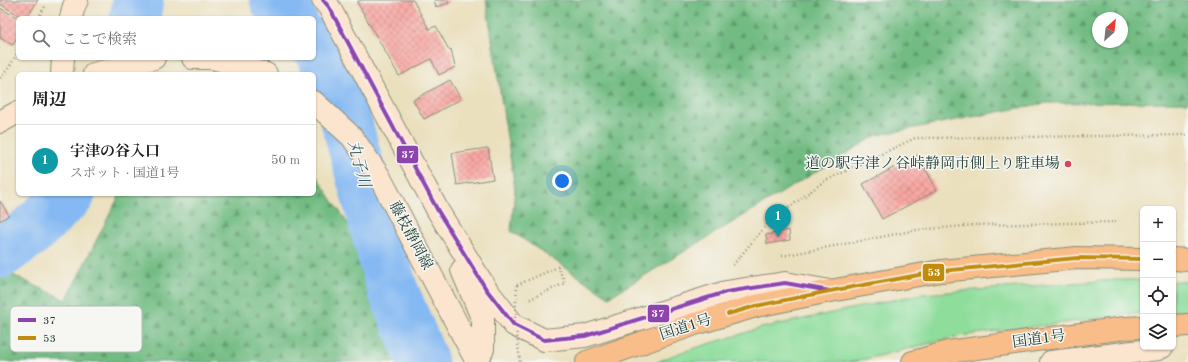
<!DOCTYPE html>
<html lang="ja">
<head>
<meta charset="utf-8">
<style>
	body { margin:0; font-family:"Old Standard TT","Noto Serif JP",serif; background:#f6f6f6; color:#222 }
	.controls { position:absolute; right:12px; bottom:12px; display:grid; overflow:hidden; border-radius:6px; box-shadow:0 1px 3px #0004 }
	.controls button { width:36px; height:36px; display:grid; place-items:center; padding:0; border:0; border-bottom:1px solid #e0e0e0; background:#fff; color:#222; font:20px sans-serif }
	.compass { position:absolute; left:1092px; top:12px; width:36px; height:36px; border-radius:50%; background:#fff; box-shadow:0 1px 3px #0004; rotate:27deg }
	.you { position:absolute; left:562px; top:181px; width:14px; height:14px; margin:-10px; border:3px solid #fff; border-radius:50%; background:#1a73e8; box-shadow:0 0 0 6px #1a73e833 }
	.badge { display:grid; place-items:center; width:26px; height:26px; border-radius:50%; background:#b45309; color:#fff; font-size:13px; font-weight:700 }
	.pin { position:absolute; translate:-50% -33px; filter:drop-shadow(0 1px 2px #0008) }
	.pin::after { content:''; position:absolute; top:21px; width:14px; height:12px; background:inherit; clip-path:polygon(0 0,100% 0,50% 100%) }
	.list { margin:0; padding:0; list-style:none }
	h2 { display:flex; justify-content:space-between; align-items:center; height:52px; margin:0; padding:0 16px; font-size:17px }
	h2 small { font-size:13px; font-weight:400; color:#767676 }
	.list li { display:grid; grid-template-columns:26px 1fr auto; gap:12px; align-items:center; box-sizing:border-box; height:72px; padding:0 16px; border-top:1px solid #e0e0e0 }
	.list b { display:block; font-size:15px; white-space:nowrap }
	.list p { margin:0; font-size:13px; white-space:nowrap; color:#767676 }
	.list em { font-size:13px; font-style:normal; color:#767676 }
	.icon { flex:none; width:22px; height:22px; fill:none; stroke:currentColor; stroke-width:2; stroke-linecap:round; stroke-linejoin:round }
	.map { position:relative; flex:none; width:1188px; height:362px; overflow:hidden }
	.search { position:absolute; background:#fff; box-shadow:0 1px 3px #0004; left:16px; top:16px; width:300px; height:44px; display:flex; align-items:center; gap:10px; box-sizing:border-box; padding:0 14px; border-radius:6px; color:#767676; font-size:15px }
	.panel { position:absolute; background:#fff; box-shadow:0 1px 3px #0004; left:16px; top:72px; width:300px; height:124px; border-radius:6px }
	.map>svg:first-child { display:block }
	.grass { fill:#8edd9b; stroke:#568d68 }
	.forest { fill:url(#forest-firs); stroke:#487c5c; fill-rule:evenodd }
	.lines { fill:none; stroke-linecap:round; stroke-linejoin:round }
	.river { stroke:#85b9f3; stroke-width:51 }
	.building { fill:url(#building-cross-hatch) }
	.secondary-casing { stroke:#858e79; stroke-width:24 }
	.highway-casing { stroke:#858e79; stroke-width:24 }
	.path { stroke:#858e79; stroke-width:2.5; stroke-dasharray:1 3; stroke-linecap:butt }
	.secondary { stroke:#fce5cf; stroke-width:22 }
	.highway { stroke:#f8bd88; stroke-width:22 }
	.path-bridge { stroke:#858e79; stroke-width:2.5; stroke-dasharray:1 3; stroke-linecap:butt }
	.bus-1-casing { stroke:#f6f6f2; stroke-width:7 }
	.bus-2-casing { stroke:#f6f6f2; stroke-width:7 }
	.bus-1 { stroke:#8e44ad; stroke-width:4 }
	.bus-2 { stroke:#c18c0d; stroke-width:4 }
	.poi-dot { fill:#d1495b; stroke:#f6f6f2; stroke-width:1.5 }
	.labels { text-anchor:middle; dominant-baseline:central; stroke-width:3; stroke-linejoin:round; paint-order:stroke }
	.poi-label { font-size:15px; fill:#1f3d34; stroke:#f6f6f2; text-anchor:end }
	.street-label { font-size:15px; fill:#1f3d34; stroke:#f6f6f2 }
	.water-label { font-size:16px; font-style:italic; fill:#385c64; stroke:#f6f6f2 }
	.key { fill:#f6f6f2; stroke:#b6beb9; stroke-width:1 }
	.key-label { font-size:11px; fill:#1f3d34 }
	.line-badge { stroke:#f6f6f2; stroke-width:1.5 }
	.badge-label { font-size:11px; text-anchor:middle; font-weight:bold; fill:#fff }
</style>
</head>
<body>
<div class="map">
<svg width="1188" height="362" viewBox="0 0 1188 362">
	<defs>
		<pattern id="forest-firs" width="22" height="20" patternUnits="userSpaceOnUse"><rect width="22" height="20" fill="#72bc83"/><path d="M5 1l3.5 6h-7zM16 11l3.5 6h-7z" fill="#5d9a6c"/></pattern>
		<pattern id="building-cross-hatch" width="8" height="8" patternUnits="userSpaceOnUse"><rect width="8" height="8" fill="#f9a7a3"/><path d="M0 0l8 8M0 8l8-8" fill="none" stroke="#c98986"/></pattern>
	</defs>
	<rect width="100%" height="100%" fill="#f6f6f2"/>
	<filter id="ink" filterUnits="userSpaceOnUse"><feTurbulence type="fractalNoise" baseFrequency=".025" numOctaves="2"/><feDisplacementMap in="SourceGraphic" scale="8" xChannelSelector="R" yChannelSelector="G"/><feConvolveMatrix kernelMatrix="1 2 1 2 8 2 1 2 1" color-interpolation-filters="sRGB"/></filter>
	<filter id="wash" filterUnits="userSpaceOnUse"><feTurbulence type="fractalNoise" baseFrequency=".012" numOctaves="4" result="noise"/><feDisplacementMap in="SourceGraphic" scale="16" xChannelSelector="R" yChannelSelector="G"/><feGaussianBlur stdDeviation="0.9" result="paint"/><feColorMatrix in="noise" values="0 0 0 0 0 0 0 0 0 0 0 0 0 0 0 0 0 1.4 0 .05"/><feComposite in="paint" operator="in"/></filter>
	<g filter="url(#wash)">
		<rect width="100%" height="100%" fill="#ebe0be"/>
		<path class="grass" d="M 1115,280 L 1143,280 L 1143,313 L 1132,314 L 960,336 L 853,362 L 657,362 L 679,353 L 761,328 L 921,294 Z
			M 1173,281 L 1188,281 L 1188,312 L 1173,312 Z"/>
		<path class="forest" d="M 486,0 L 1188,0 L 1188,102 L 1046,103 L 877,135 L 609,297 L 511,231 L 515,189 ZM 1098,18 L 1122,18 L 1122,42 L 1098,42 Z
			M 314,172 L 438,362 L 0,362 L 0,269 L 66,300 L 120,194 L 314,194 Z"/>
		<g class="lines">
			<path class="river" d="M 275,0 L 292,18
				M 135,18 L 138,0
				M 314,43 L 320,50 L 339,95 L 392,288 L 423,362
				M 0,253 L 29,233 L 70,194"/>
		</g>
		<g id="blocks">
			<path class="building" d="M 0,0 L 38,0 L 27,18 L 23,18 L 0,4 Z
				M 361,0 L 413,0 L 429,29 L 436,26 L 449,50 L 451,49 L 455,67 L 439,75 L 431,59 L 399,76 L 357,2 Z
				M 434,0 L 448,0 L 449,3 L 436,7 Z
				M 0,8 L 18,18 L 18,35 L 13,45 L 0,38 Z
				M 450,80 L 461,99 L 424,119 L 413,100 Z
				M 488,148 L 493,179 L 457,185 L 452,153 Z
				M 918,155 L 937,190 L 882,219 L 863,184 Z
				M 0,201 L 9,215 L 0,221 Z
				M 789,230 L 790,240 L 767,244 L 766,235 Z"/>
		</g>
	</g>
	<g filter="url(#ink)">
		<use href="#blocks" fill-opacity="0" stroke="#858e79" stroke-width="1"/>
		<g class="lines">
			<g class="secondary-casing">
				<path id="secondary" d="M 323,0 L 329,7 L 438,211 L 486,289 L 514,325 L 544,340 L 585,336 L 726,292 L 785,283 L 830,291
					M 71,18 L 74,6 L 77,0
					M 193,58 L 213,58 L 266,74
					M 62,74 L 63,58
					M 94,74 L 154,58
					M 314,102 L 352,137 L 379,176 L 477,362
					M 0,122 L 18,112
					M 462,270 L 483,320 L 483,349 L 477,362
					M 1051,362 L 1158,349 L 1162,347"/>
			</g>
			<g class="highway-casing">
				<path id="highway" d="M 1173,259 L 1188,260
					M 1173,326 L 1188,325
					M 587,362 L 695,324 L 756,306 L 830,291 L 941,271 L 1077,258 L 1143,259
					M 913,362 L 948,352 L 1125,328 L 1143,327"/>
			</g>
			<path class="path" d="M 38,18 L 46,5
				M 0,78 L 8,69 L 18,52
				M 782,256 L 917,230 L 976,225 L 1116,222
				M 733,265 L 767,224 L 823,182 L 915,138 L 1188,135
				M 517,285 L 558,267 L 565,283 L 528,300"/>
			<use href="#secondary" class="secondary"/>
			<use href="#highway" class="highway"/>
			<path class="path-bridge" d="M 517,285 L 515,319 L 520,362"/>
			<g class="bus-1-casing">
				<path id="bus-1" d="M 323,0 L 329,7 L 438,211 L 486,289 L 514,325 L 544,340 L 585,336 L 726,292 L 785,283 L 830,291"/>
			</g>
			<g class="bus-2-casing">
				<path id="bus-2" d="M 728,314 L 756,306 L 830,291 L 941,271 L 1077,258 L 1143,259"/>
			</g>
			<use href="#bus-1" class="bus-1"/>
			<use href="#bus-2" class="bus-2"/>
		</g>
	</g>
	<circle class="poi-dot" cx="1068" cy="164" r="4"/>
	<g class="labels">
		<g class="poi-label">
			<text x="1060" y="164">道の駅宇津ノ谷峠静岡市側上り駐車場</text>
		</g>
		<g class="street-label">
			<text transform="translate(410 236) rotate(62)">藤枝静岡線</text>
			<text transform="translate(686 328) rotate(-18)">国道1号</text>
			<text transform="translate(1039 340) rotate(-8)">国道1号</text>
		</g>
		<g class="water-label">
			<text transform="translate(358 164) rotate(75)">丸子川</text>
		</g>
	</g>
	<rect x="10" y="306" width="132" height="46" rx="6" class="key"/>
	<rect x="18" y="318" width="18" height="4" fill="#8e44ad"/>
	<rect x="18" y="336" width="18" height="4" fill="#c18c0d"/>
	<g class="key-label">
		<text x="43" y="324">37</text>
		<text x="43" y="342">53</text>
	</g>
	<g class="line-badge">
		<rect x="396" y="145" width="23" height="19" rx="4" fill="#8e44ad"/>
		<rect x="922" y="263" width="23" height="19" rx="4" fill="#c18c0d"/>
		<rect x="647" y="304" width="23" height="19" rx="4" fill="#8e44ad"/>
	</g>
	<g class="badge-label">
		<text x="408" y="158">37</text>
		<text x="934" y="276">53</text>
		<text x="658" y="317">37</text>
	</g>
</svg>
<div class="controls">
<button>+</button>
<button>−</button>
<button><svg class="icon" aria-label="locate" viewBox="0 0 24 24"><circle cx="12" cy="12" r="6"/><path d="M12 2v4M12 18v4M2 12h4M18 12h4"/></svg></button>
<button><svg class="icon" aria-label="layers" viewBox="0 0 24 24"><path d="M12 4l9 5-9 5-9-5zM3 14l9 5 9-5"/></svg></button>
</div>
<svg class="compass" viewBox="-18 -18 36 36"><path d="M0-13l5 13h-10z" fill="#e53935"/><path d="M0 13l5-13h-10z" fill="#767676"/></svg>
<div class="you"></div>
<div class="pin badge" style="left:778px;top:237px;background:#0f9aa8">1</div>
<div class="search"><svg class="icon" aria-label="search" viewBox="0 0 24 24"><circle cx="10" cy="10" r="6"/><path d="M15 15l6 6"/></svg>ここで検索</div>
<section class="panel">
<h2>周辺<small></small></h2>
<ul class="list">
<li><span class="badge" style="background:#0f9aa8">1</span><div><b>宇津の谷入口</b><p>スポット · 国道1号</p></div><em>50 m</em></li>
</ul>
</section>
</div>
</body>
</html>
